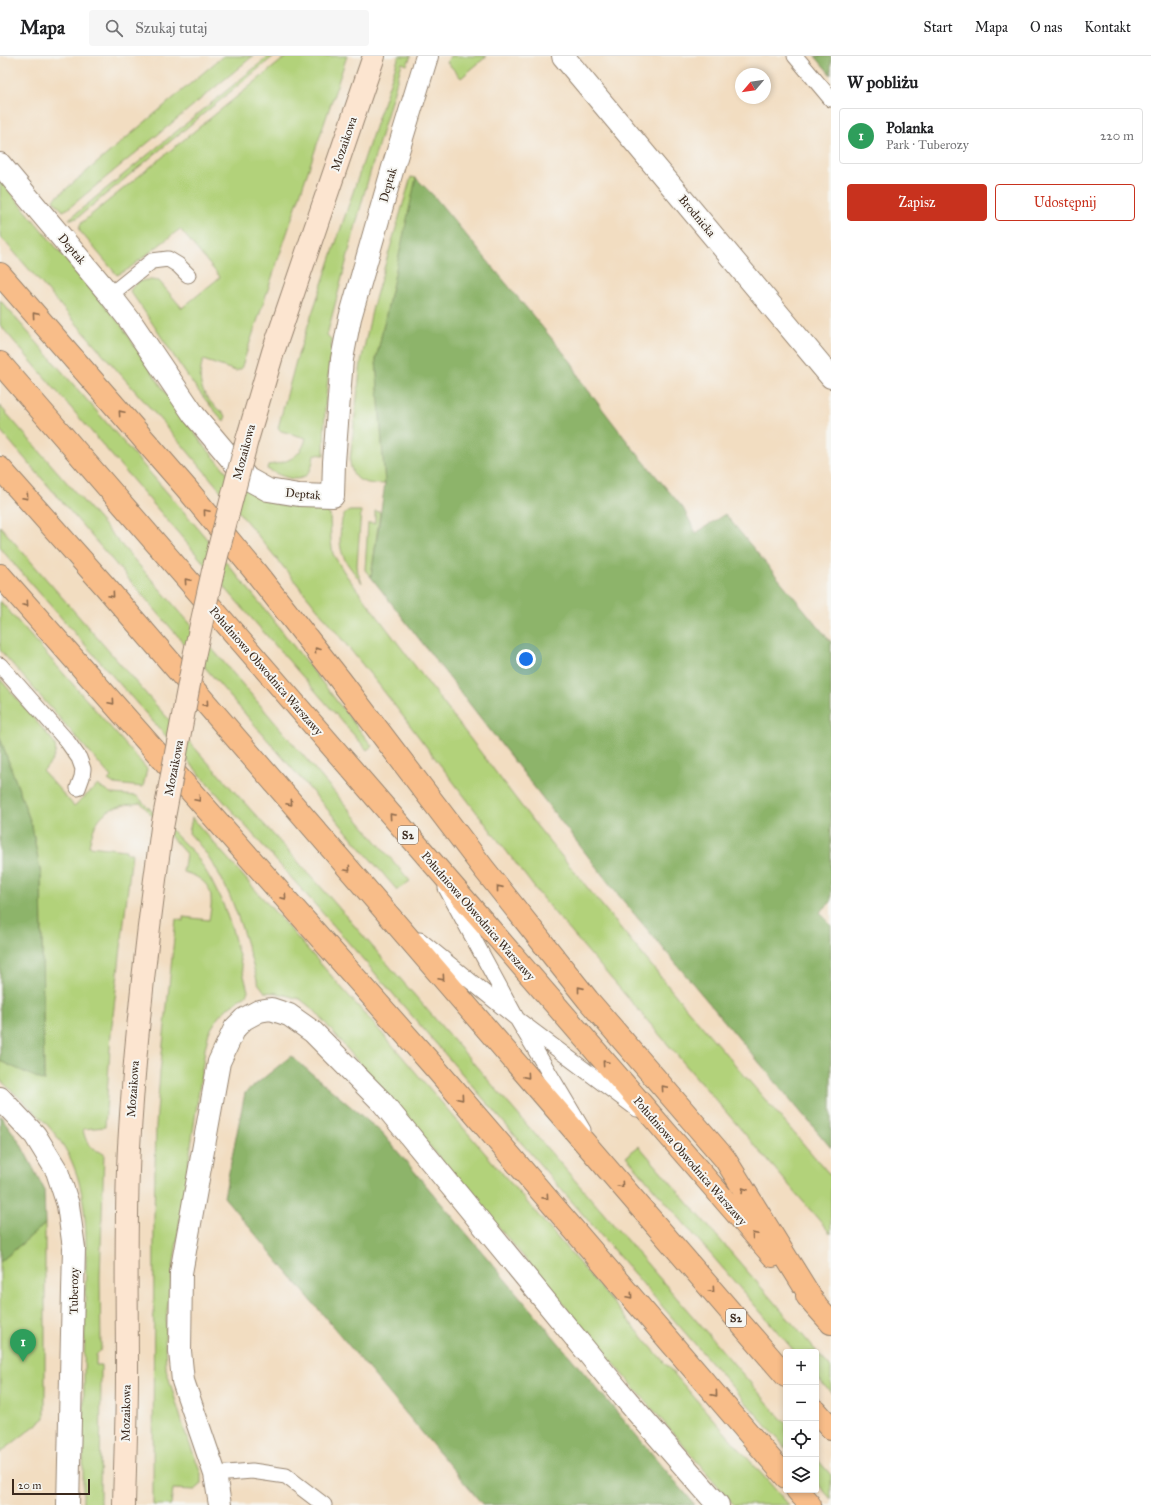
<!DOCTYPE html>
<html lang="pl">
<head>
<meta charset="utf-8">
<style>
	body { margin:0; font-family:"IM FELL Great Primer",serif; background:#f6f6f6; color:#202124 }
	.controls { position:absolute; right:12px; bottom:12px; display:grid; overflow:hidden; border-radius:4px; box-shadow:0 2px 6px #0003 }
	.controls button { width:36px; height:36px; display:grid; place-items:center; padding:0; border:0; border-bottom:1px solid #e0e0e0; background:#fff; color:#202124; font:20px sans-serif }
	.compass { position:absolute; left:735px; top:12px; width:36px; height:36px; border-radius:50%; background:#fff; box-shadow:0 2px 6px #0003; rotate:241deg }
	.scale { position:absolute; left:12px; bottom:10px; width:78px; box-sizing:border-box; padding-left:4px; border:2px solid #3b2a1e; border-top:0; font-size:11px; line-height:14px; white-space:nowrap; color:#3b2a1e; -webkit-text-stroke:3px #f6f6f2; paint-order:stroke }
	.you { position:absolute; left:526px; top:603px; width:14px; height:14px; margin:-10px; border:3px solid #fff; border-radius:50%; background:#1a73e8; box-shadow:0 0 0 6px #1a73e833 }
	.badge { display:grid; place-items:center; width:26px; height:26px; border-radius:50%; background:#c8321e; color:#fff; font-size:13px; font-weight:700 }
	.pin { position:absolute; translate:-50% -33px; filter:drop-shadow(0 1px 2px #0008) }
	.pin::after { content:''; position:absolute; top:21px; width:14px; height:12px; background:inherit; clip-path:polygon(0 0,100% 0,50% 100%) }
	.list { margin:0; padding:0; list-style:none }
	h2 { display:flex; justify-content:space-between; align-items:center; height:52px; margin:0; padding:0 16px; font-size:17px }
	h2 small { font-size:13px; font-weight:400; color:#757577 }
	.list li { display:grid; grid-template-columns:26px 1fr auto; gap:12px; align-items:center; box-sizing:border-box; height:56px; margin:0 8px 8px; padding:0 8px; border:1px solid #e0e0e0; border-radius:4px }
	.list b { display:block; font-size:15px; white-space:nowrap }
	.list p { margin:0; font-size:13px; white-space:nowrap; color:#757577 }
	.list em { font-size:13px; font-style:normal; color:#757577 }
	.actions { display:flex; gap:8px; padding:12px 16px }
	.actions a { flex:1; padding:9px 0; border:1px solid #c8321e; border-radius:4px; text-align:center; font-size:14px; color:#c8321e }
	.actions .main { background:#c8321e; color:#fff }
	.icon { flex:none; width:22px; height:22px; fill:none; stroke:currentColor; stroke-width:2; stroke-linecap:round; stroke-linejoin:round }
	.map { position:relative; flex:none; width:831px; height:1449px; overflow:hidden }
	header { display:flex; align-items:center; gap:24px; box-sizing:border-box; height:56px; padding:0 20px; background:#fff; border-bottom:1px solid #e0e0e0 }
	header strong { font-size:19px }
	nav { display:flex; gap:22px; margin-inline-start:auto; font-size:14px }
	.search { width:280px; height:36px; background:#f6f6f6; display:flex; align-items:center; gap:10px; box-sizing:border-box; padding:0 14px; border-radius:4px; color:#757577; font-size:15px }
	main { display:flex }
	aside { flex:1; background:#fff }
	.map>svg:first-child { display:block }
	.green { fill:#b2d27a; stroke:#767e4c }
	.forest { fill:#8db46a; stroke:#646f44 }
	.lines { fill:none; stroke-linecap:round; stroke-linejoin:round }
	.lane-casing { stroke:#968470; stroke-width:17 }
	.street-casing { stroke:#968470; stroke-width:24 }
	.secondary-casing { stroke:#968470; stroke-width:24 }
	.highway-casing { stroke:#968470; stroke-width:24 }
	.lane { stroke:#fff; stroke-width:15 }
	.street { stroke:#fff; stroke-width:22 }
	.secondary { stroke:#fce5d0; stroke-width:22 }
	.highway { stroke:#f8bd89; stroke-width:22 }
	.secondary-bridge-casing { stroke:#968470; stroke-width:24; stroke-linecap:butt }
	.secondary-bridge { stroke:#fce5d0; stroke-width:22 }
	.oneway { stroke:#906c4e }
	.labels { text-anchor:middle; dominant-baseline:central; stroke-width:4; stroke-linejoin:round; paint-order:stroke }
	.shield { fill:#f6f6f2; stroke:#73675e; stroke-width:1 }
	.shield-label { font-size:11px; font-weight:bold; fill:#3b2a1e }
	.street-label { font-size:12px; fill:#3b2a1e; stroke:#f6f6f2 }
</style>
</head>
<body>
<header>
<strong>Mapa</strong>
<div class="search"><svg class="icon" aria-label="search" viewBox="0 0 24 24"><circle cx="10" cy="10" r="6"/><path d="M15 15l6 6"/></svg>Szukaj tutaj</div>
<nav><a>Start</a><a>Mapa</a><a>O nas</a><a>Kontakt</a></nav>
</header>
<main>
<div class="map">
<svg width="831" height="1449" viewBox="0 0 831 1449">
	<rect width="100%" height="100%" fill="#f6f6f2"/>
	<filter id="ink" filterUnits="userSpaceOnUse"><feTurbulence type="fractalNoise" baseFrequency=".025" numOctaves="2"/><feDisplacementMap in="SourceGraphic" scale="8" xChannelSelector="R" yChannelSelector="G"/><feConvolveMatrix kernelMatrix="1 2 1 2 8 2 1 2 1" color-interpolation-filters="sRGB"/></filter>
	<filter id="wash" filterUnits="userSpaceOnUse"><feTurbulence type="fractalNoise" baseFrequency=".012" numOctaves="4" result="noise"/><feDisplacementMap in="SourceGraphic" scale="16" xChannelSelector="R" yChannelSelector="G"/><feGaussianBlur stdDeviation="0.9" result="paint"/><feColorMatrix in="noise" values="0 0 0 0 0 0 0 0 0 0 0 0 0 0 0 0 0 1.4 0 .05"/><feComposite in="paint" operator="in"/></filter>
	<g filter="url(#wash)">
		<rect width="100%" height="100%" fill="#f2ddc1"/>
		<path class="green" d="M 223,0 L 253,0 L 69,152 L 63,155 L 53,144 Z
			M 269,0 L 274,0 L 77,162 L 69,163 Z
			M 287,0 L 347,0 L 241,313 L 236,315 L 203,304 C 195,331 205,343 226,360 L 224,365 C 188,328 161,277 130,235 C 137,223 146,223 159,225 L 182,252 L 220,221 L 180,173 L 127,214 L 117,219 L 79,174 L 81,167 Z
			M 399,0 L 411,0 L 407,9 L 402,7 L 364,138 L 327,279 L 332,284 L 325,351 L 324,399 L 314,398 C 311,432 290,425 267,413 L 268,409 C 286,407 302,401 306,382 L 281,375 L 278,372 L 296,305 Z
			M 450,0 L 487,0 L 461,22 L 447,6 Z
			M 411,121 L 416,122 L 415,130 L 376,304 L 385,428 C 366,428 352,427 350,405 L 361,306 L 373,250 Z
			M 0,124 L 121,269 L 173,348 L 202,387 L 230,420 L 258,441 L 268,445 L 284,450 L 321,452 L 325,454 L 330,459 L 331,485 L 333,498 L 346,519 L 532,764 L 682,947 L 831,1120 L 831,1178 L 547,848 L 379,629 L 251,471 L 184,391 L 0,180 Z
			M 0,244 L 191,464 L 259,546 L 372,690 L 367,694 L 239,548 L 0,269 Z
			M 0,350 L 221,603 L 410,825 L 397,834 L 0,374 Z
			M 349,455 L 361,455 L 357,509 L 358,517 L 362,527 C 346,506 337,499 341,471 C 342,463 342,459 349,455 Z
			M 375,455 L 380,456 L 371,521 L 365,514 L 368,467 L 375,467 Z
			M 0,470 L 154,647 L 320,830 L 786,1368 L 786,1392 C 634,1220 485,1043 334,870 C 223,744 111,619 0,492 Z
			M 0,545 L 147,713 L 143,731 L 114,728 L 108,724 L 111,721 L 0,594 Z
			M 0,623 L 54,686 C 59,698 51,707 43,715 L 74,750 L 98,729 L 104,734 L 113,738 L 137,740 L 196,799 L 211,824 L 223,848 L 232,873 L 248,935 L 246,939 L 231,949 L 219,960 L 209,976 L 205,993 L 167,1255 L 165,1282 L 166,1313 L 185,1376 L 201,1417 L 201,1429 L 195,1434 L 173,1433 L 171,1449 L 153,1449 L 154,1159 L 156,1069 L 160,1017 L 176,863 L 183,865 L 183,861 L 209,864 C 210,857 212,849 211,842 C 211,827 196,819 183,816 L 186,798 L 141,747 C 108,750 96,756 89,790 L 126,794 L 126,797 L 132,797 L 111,977 L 105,1071 L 83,1073 C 85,1086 91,1095 104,1097 L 100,1222 L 101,1294 L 96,1299 L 96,1309 L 101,1309 L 100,1449 L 83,1449 C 83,1383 84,1318 85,1252 C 85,1207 91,1153 74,1111 C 60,1074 28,1050 0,1024 L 0,1005 L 44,1024 L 41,819 L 32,770 L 0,682 Z
			M 192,762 L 394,991 L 706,1355 L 789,1449 L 734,1449 L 315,955 L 300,943 L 277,937 L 265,936 L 258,927 C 242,872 230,820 189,777 Z
			M 639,1090 L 831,1312 L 831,1337 L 816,1320 L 816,1296 L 795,1296 L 626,1100 Z
			M 45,1168 L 45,1362 L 0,1397 L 0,1206 Z
			M 816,1402 L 831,1419 L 831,1443 L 816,1426 Z"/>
		<path class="forest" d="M 815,0 L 831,0 L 831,19 Z
			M 416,122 L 433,139 L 572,307 L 581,325 L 630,389 L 683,452 L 696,477 L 725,458 L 831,586 L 831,846 L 820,856 L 831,870 L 831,1092 L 615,835 L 371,521 L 385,428 L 376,304 Z
			M 0,682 L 32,770 L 41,819 L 44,1025 L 0,1005 Z
			M 291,1000 L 382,1077 L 695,1449 L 483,1449 L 224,1141 L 245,1037 Z
			M 0,1059 L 19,1085 L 44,1133 L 45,1168 L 0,1206 Z"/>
	</g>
	<g filter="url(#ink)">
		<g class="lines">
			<g class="lane-casing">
				<path id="lane" d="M 795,0 L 831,43
					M 110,239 L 152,205 L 168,203 L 178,209 L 188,219
					M 0,609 L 67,685 L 79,702 L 83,713 L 82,721 L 78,732
					M 446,832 L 517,963 L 583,1074
					M 420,884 L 517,963 L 637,1053
					M 215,1418 L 252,1415 L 286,1420 L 324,1449"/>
			</g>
			<g class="street-casing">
				<path id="street" d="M 563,0 L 831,321
					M 0,108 L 110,239 L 131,266 L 194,359 L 248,423 L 268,434 L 299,439 L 333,440 L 334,406 L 342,303 L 350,262 L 394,108 L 427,0
					M 0,1042 L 35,1079 L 57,1115 L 68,1149 L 74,1192 L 68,1449
					M 220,1449 L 215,1418 L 183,1325 L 180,1295 L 181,1217 L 219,1006 L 235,972 L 244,963 L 259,955 L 271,953 L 289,959 L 313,976 L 382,1046 L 624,1341 L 718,1449"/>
			</g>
			<g class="secondary-casing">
				<path id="secondary" d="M 247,384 L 273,296 L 374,0
					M 124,1449 C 125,1406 127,1363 127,1319 C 127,1243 125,1167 129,1091 C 135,984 147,878 162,772"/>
			</g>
			<g class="highway-casing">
				<path id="highway" d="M 0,218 L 187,433 L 257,518 L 341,625 L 484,813 L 588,944 L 725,1103 L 817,1251
					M 0,307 L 773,1200
					M 0,412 L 104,529 L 786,1320
					M 0,519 L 436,1013 L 786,1421
					M 807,1240 L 831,1267
					M 816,1355 L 831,1372
					M 797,1434 L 810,1449"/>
			</g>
			<use href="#lane" class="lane"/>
			<use href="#street" class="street"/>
			<use href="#secondary" class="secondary"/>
			<use href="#highway" class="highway"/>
			<g class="secondary-bridge-casing">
				<path id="secondary-bridge" d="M 162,772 L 195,596 L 213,515 L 247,384"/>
			</g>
			<use href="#secondary-bridge" class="secondary-bridge"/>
		</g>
		<defs><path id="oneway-chevron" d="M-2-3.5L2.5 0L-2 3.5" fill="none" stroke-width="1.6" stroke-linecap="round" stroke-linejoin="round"/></defs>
		<g class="oneway">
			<use href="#oneway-chevron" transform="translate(35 259) rotate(-131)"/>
			<use href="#oneway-chevron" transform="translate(121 357) rotate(-131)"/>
			<use href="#oneway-chevron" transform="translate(26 441) rotate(49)"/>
			<use href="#oneway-chevron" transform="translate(206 456) rotate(-130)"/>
			<use href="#oneway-chevron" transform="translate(187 525) rotate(-131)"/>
			<use href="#oneway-chevron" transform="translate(112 539) rotate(49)"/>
			<use href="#oneway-chevron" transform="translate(26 548) rotate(49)"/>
			<use href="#oneway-chevron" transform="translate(317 594) rotate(-128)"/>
			<use href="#oneway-chevron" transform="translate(112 646) rotate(49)"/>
			<use href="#oneway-chevron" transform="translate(206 648) rotate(49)"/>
			<use href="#oneway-chevron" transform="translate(198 743) rotate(49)"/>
			<use href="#oneway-chevron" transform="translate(290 747) rotate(49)"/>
			<use href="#oneway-chevron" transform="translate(392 760) rotate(-131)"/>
			<use href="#oneway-chevron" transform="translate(348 813) rotate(49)"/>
			<use href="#oneway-chevron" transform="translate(499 832) rotate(-129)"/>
			<use href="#oneway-chevron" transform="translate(284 841) rotate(49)"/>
			<use href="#oneway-chevron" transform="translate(442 922) rotate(49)"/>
			<use href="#oneway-chevron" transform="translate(580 933) rotate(-129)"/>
			<use href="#oneway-chevron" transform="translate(605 1007) rotate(-131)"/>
			<use href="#oneway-chevron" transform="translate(527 1020) rotate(49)"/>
			<use href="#oneway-chevron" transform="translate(664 1032) rotate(-131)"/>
			<use href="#oneway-chevron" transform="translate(461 1042) rotate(49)"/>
			<use href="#oneway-chevron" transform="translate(621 1129) rotate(49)"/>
			<use href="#oneway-chevron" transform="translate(744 1134) rotate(-122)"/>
			<use href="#oneway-chevron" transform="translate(546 1141) rotate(49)"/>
			<use href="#oneway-chevron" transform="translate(754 1179) rotate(-131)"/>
			<use href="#oneway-chevron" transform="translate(712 1234) rotate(49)"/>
			<use href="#oneway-chevron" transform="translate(630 1240) rotate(49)"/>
			<use href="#oneway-chevron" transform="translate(715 1338) rotate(49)"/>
		</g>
	</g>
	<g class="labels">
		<g class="shield">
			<rect x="398" y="770" width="20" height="18" rx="3"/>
			<rect x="726" y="1253" width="20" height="18" rx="3"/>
		</g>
		<g class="shield-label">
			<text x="408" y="779">S2</text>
			<text x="736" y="1262">S2</text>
		</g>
		<g class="street-label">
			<text transform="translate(344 88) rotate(-71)">Mozaikowa</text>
			<text transform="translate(388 129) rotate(-74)">Deptak</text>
			<text transform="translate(697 160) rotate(50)">Brodnicka</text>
			<text transform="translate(72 193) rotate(50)">Deptak</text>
			<text transform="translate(244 396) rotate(-75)">Mozaikowa</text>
			<text transform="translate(303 438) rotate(5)">Deptak</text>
			<text transform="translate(266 615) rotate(49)">Południowa Obwodnica Warszawy</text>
			<text transform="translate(174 712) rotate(-79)">Mozaikowa</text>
			<text transform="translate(478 860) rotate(49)">Południowa Obwodnica Warszawy</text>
			<text transform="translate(133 1033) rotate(-86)">Mozaikowa</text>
			<text transform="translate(690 1105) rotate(49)">Południowa Obwodnica Warszawy</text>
			<text transform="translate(74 1235) rotate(-89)">Tuberozy</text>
			<text transform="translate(126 1357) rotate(-89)">Mozaikowa</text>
		</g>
	</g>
</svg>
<div class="controls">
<button>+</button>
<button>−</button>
<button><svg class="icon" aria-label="locate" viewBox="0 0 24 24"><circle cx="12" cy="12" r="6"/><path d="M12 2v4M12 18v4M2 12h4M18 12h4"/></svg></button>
<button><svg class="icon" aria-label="layers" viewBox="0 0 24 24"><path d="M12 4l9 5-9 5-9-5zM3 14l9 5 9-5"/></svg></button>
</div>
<svg class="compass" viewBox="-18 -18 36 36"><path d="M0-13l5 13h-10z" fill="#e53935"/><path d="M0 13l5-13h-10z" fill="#757577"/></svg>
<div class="scale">20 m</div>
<div class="you"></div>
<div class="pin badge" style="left:23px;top:1306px;background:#2e9e5b">1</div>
</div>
<aside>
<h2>W pobliżu<small></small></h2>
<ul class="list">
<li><span class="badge" style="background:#2e9e5b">1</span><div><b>Polanka</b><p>Park · Tuberozy</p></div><em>220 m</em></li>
</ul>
<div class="actions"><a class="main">Zapisz</a><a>Udostępnij</a></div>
</aside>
</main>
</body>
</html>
